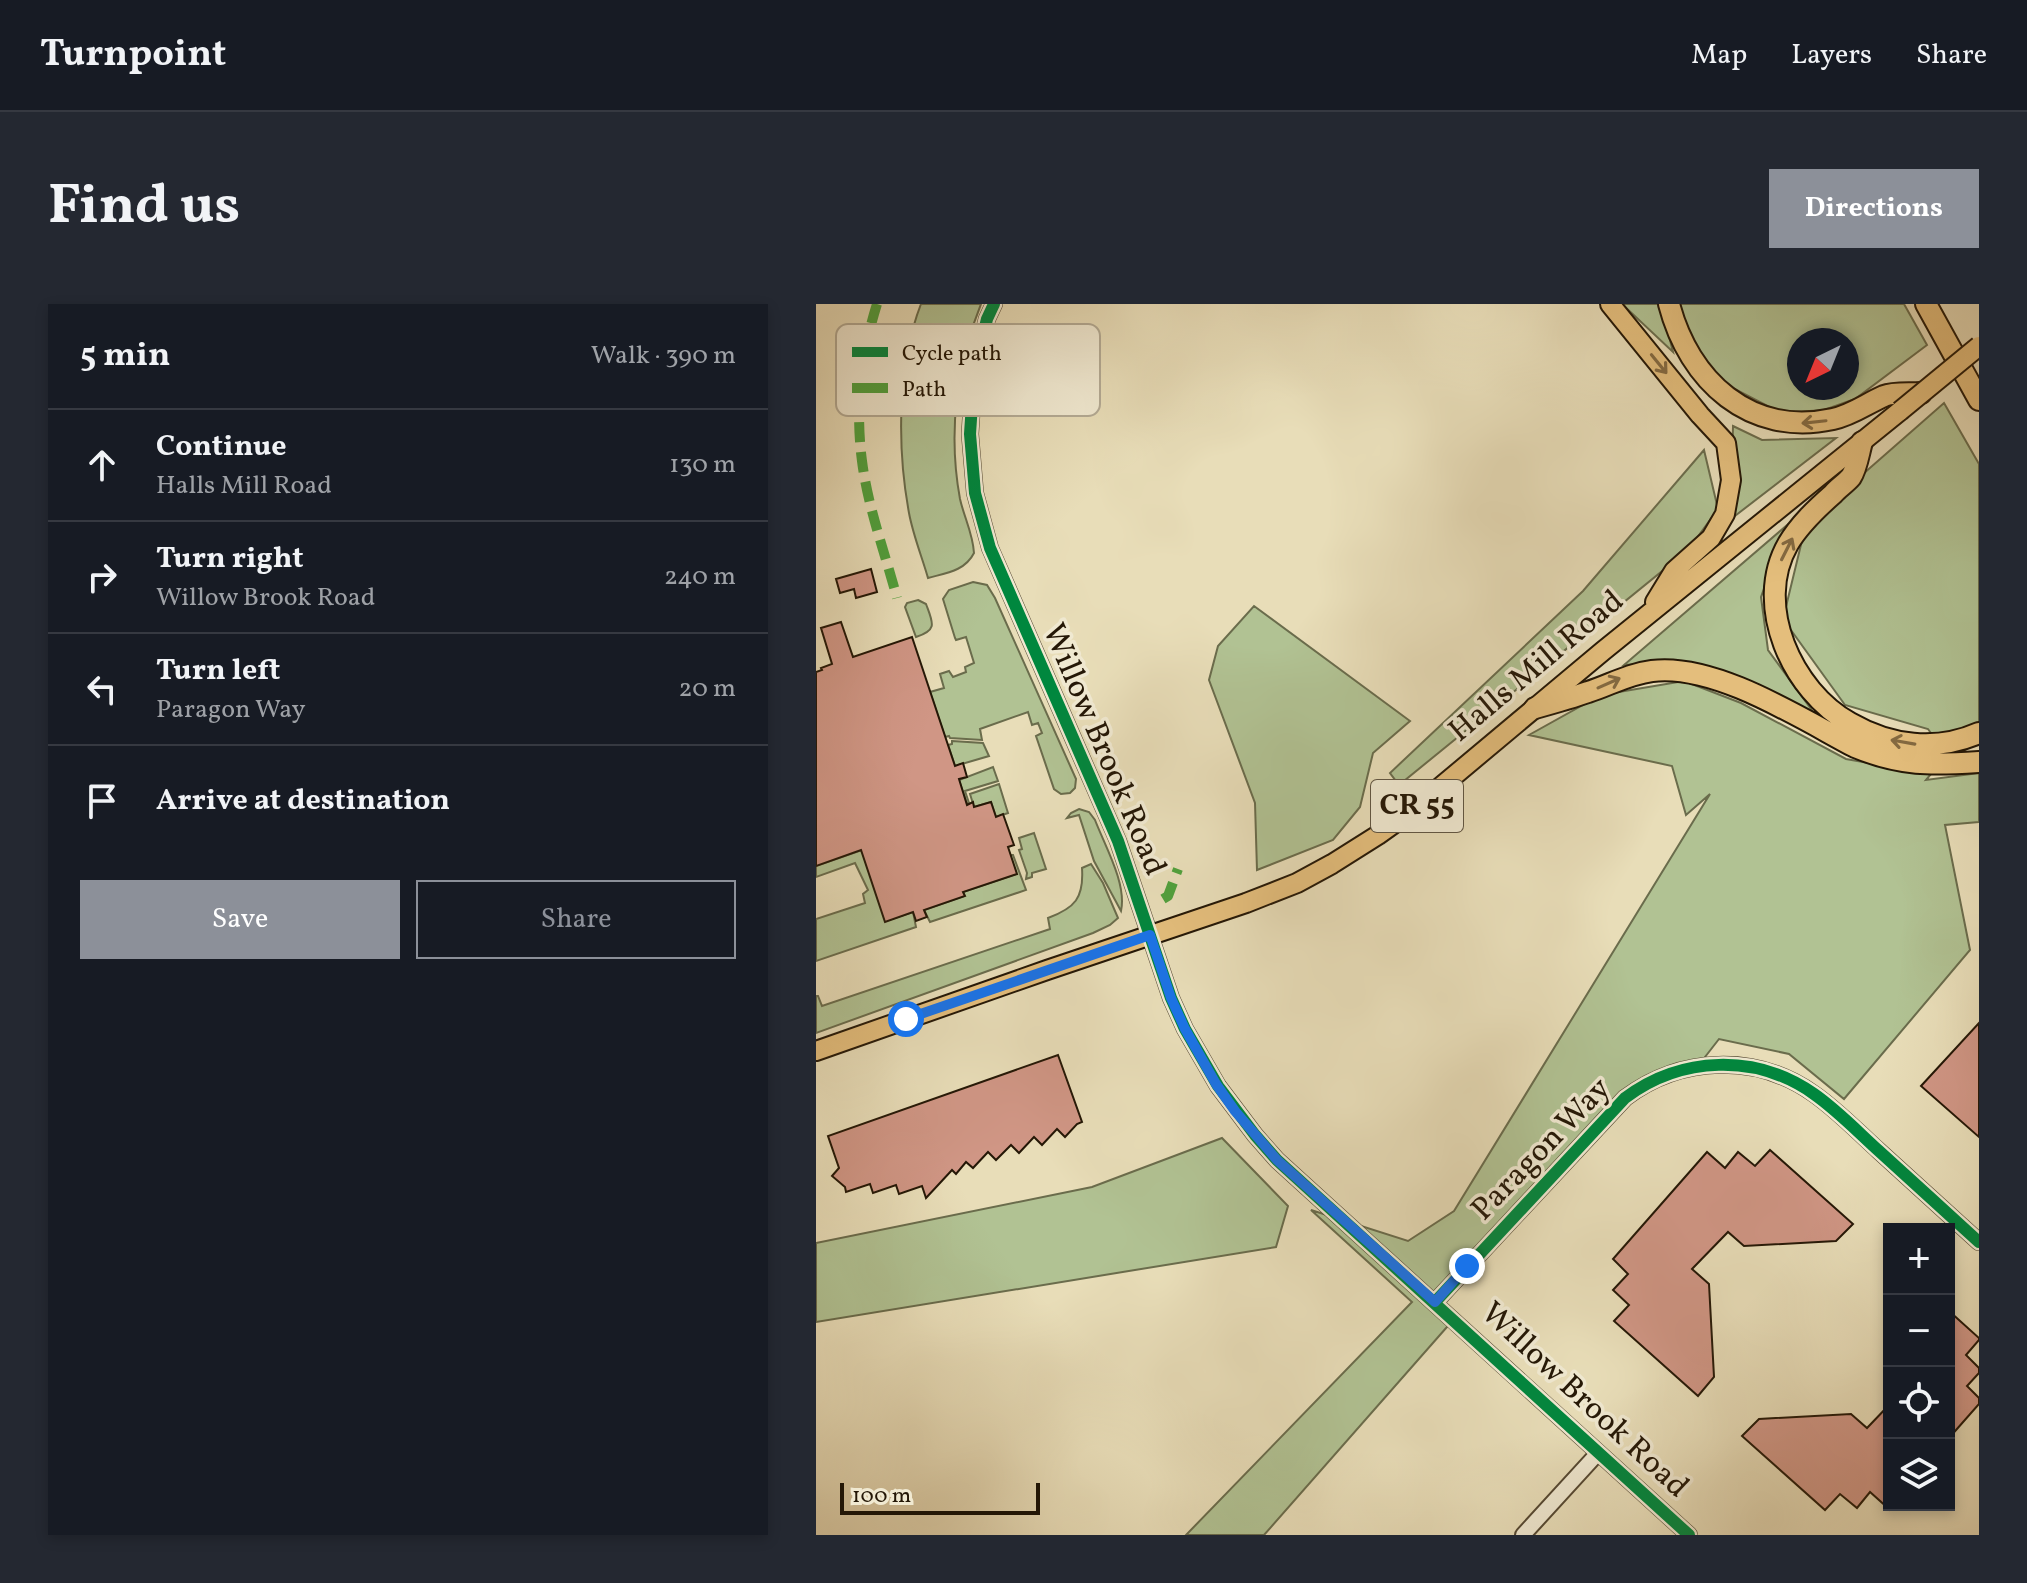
<!DOCTYPE html>
<html lang="en">
<head>
<meta charset="utf-8">
<style>
	body { margin:0; font-family:Vollkorn,serif; background:#242831; color:#f1f3f6 }
	.controls { position:absolute; right:24px; bottom:24px; display:grid; overflow:hidden; border-radius:0px; box-shadow:0 4px 12px #0003 }
	.controls button { width:72px; height:72px; display:grid; place-items:center; padding:0; border:0; border-bottom:2px solid #363941; background:#171b24; color:#f1f3f6; font:40px sans-serif }
	.compass { position:absolute; left:971px; top:24px; width:72px; height:72px; border-radius:50%; background:#171b24; box-shadow:0 4px 12px #0003; rotate:223deg }
	.scale { position:absolute; left:24px; bottom:20px; width:200px; box-sizing:border-box; padding-left:8px; border:4px solid #241706; border-top:0; font-size:22px; line-height:28px; white-space:nowrap; color:#241706; -webkit-text-stroke:6px #f0e9d1; paint-order:stroke }
	.stop { position:absolute; width:24px; height:24px; margin:-18px; border:6px solid #1a73e8; border-radius:50%; background:#fff }
	.stop.end { background:#1a73e8; border-color:#fff; box-shadow:0 2px 8px #0008 }
	.list { margin:0; padding:0; list-style:none }
	h2 { display:flex; justify-content:space-between; align-items:center; height:104px; margin:0; padding:0 32px; font-size:34px }
	h2 small { font-size:26px; font-weight:400; color:#9ea1a6 }
	.list li { display:grid; grid-template-columns:52px 1fr auto; gap:24px; align-items:center; box-sizing:border-box; height:112px; padding:0 32px; border-top:2px solid #363941 }
	.list b { display:block; font-size:30px; white-space:nowrap }
	.list p { margin:0; font-size:26px; white-space:nowrap; color:#9ea1a6 }
	.list em { font-size:26px; font-style:normal; color:#9ea1a6 }
	.actions { display:flex; gap:16px; padding:24px 32px }
	.actions a { flex:1; padding:18px 0; border:2px solid #8c9099; border-radius:0px; text-align:center; font-size:28px; color:#8c9099 }
	.actions .main { background:#8c9099; color:#fff }
	.icon { flex:none; width:44px; height:44px; fill:none; stroke:currentColor; stroke-width:2; stroke-linecap:round; stroke-linejoin:round }
	.map { position:relative; flex:none; width:1163px; height:1231px; overflow:hidden; border-radius:0px }
	header { display:flex; align-items:center; gap:48px; box-sizing:border-box; height:112px; padding:0 40px; background:#171b24; border-bottom:2px solid #363941 }
	header strong { font-size:38px }
	nav { display:flex; gap:44px; margin-inline-start:auto; font-size:28px }
	.intro { display:flex; align-items:center; justify-content:space-between; box-sizing:border-box; height:192px; padding:0 48px }
	h1 { margin:0; font-size:56px }
	.button { padding:20px 36px; border-radius:0px; background:#8c9099; color:#fff; font-size:28px; font-weight:700 }
	main { display:flex; gap:48px; padding:0 48px }
	aside { flex:1; background:#171b24; border-radius:0px; box-shadow:0 4px 12px #0003 }
	.map>svg:first-child { display:block }
	.green { fill:#b1c293; stroke:#6a6c4c; stroke-width:2; fill-rule:evenodd }
	.building { fill:#d09685; stroke:#241706; stroke-width:2 }
	.lines { fill:none; stroke-linecap:round; stroke-linejoin:round }
	.minor-casing { stroke:#554832; stroke-width:18 }
	.major-casing { stroke:#241706; stroke-width:22 }
	.highway-casing { stroke:#241706; stroke-width:24 }
	.minor { stroke:#f0e9d1; stroke-width:14 }
	.major { stroke:#e4be7c; stroke-width:18 }
	.highway { stroke:#e4be7c; stroke-width:20 }
	.major-bridge-casing { stroke:#241706; stroke-width:22; stroke-linecap:butt }
	.major-bridge { stroke:#e4be7c; stroke-width:18 }
	.quiet { stroke:#50a13d; stroke-width:10; stroke-dasharray:20 10; stroke-linecap:butt }
	.cycleway-casing { stroke:#f0e9d1; stroke-width:17 }
	.cycleway { stroke:#00873e; stroke-width:12 }
	.oneway { stroke:#846a41 }
	.route { stroke:#1a73e8; stroke-width:10 }
	.labels { text-anchor:middle; dominant-baseline:central; stroke-width:7; stroke-linejoin:round; paint-order:stroke }
	.shield { fill:#f0e9d1; stroke:#615643; stroke-width:2 }
	.shield-label { font-size:30px; font-weight:bold; fill:#241706 }
	.street-label { font-size:32px; fill:#241706; stroke:#f0e9d1 }
	.key { fill:#f0e9d1; stroke:#b3aa94; stroke-width:2 }
	.key-label { font-size:22px; fill:#241706 }
</style>
</head>
<body>
<header>
<strong>Turnpoint</strong>
<nav><a>Map</a><a>Layers</a><a>Share</a></nav>
</header>
<div class="intro"><h1>Find us</h1><a class="button">Directions</a></div>
<main>
<aside>
<h2>5 min<small>Walk · 390 m</small></h2>
<ul class="list">
<li><svg class="icon" aria-label="ahead" viewBox="0 0 24 24"><path d="M12 20V5M6 11l6-6 6 6"/></svg><div><b>Continue</b><p>Halls Mill Road</p></div><em>130 m</em></li>
<li><svg class="icon" aria-label="right" viewBox="0 0 24 24"><path d="M7 20v-9h11M14 6l5 5-5 5"/></svg><div><b>Turn right</b><p>Willow Brook Road</p></div><em>240 m</em></li>
<li><svg class="icon" aria-label="left" viewBox="0 0 24 24"><path d="M17 20v-9H6M10 6l-5 5 5 5"/></svg><div><b>Turn left</b><p>Paragon Way</p></div><em>20 m</em></li>
<li><svg class="icon" aria-label="arrive" viewBox="0 0 24 24"><path d="M6 21V4h12l-3 4 3 4H6"/></svg><div><b>Arrive at destination</b></div></li>
</ul>
<div class="actions"><a class="main">Save</a><a>Share</a></div>
</aside>
<div class="map">
<svg width="1163" height="1231" viewBox="0 0 1163 1231">
	<rect width="100%" height="100%" fill="#e8ddb8"/>
	<filter id="stains"><feTurbulence type="fractalNoise" baseFrequency=".0025" numOctaves="4"/><feColorMatrix values="0 0 0 0 .2 0 0 0 0 .09 0 0 0 0 .02 0 0 0 .5 -.17"/></filter>
	<radialGradient id="worn" r=".72"><stop offset=".6" stop-color="#630" stop-opacity="0"/><stop offset="1" stop-color="#630" stop-opacity=".3"/></radialGradient>
	<path class="green" d="M 105,0 L 165,0 C 140,61 132,130 144,195 C 148,213 157,230 158,249 C 149,267 130,269 112,274 C 106,253 97,231 93,209 C 81,144 81,62 105,0 Z
		M 806,0 L 845,0 L 857,48 Z
		M 861,0 L 1088,0 L 1111,41 L 1039,95 L 1008,106 L 965,109 L 909,80 L 877,43 ZM 983,36 L 1031,36 L 1031,84 L 983,84 Z
		M 1128,99 L 1163,160 L 1163,420 L 1120,436 L 1112,425 L 1029,401 L 967,315 L 990,220 Z
		M 917,122 L 946,136 L 1020,134 L 915,215 Z
		M 888,146 L 902,205 L 872,246 L 583,481 L 574,469 L 767,287 Z
		M 970,222 L 945,293 L 952,346 L 1006,420 L 925,373 L 852,358 L 808,361 Z
		M 157,278 L 171,281 L 179,294 L 260,475 L 259,484 L 254,489 L 245,490 L 238,485 L 220,432 L 226,429 L 222,419 L 216,421 L 212,408 L 164,425 L 166,436 L 134,434 L 133,432 L 129,433 L 114,388 L 128,384 L 124,370 L 133,367 L 137,373 L 150,368 L 149,363 L 158,359 L 150,333 L 140,336 L 139,334 L 127,295 L 133,286 Z
		M 102,296 L 110,300 C 117,319 122,326 100,333 L 89,303 L 91,299 Z
		M 438,302 L 594,417 L 557,449 L 544,503 L 517,536 L 441,566 L 439,499 L 393,376 L 402,342 Z
		M 868,377 L 925,399 L 1030,455 L 1115,470 L 1110,476 L 1163,469 L 1163,518 L 1129,521 L 1154,646 L 1028,795 L 973,750 L 903,735 L 882,762 L 808,792 L 617,995 L 638,1015 L 448,1231 L 370,1231 L 596,998 L 495,906 L 592,937 L 638,907 L 894,490 L 870,511 L 856,462 L 713,431 L 785,391 Z
		M 136,437 L 167,439 L 173,452 L 139,462 L 132,441 L 136,440 Z
		M 177,463 L 182,477 L 149,487 L 153,499 L 151,500 L 143,476 Z
		M 183,480 L 192,509 L 180,513 L 175,498 L 158,503 L 154,490 Z
		M 263,505 L 273,508 L 279,516 C 289,542 311,580 305,607 L 278,557 L 263,511 L 251,514 L 255,509 Z
		M 218,529 L 230,565 L 216,569 L 216,573 L 210,575 L 211,569 L 203,546 L 206,545 L 203,534 Z
		M 66,539 L 70,617 L 97,608 L 100,623 L 0,657 L 0,615 L 49,599 L 47,590 L 52,586 L 39,559 L 0,573 L 0,562 Z
		M 194,551 L 197,551 L 210,586 L 114,618 L 108,606 L 148,592 L 147,588 L 200,570 Z
		M 275,560 L 287,579 L 302,614 L 294,621 L 277,629 L 0,729 L 0,692 L 2,692 L 6,702 L 234,625 L 232,614 C 259,604 268,594 266,564 Z
		M 406,834 L 472,902 L 460,943 L 0,1018 L 0,939 L 276,883 Z"/>
	<path class="building" d="M 55,265 L 61,288 L 40,294 L 38,285 L 24,289 L 20,275 Z
		M 25,318 L 37,353 L 96,333 L 139,462 L 147,459 L 151,473 L 143,475 L 151,501 L 157,498 L 158,503 L 175,498 L 180,513 L 187,510 L 198,541 L 192,543 L 201,570 L 147,588 L 149,592 L 108,606 L 111,613 L 100,617 L 97,608 L 69,618 L 45,546 L 0,562 L 0,368 L 6,366 L 5,364 L 16,360 L 5,324 Z
		M 1163,719 L 1163,833 L 1105,782 Z
		M 242,751 L 266,818 L 261,820 L 249,833 L 241,825 L 226,841 L 218,833 L 203,849 L 195,841 L 180,856 L 172,848 L 157,864 L 150,858 L 140,870 L 136,866 L 110,894 L 106,882 L 83,890 L 80,881 L 57,889 L 54,880 L 30,888 L 29,883 L 16,872 L 23,864 L 12,832 Z
		M 954,846 L 1037,920 L 1020,937 L 928,942 L 912,928 L 876,965 L 893,980 L 898,1073 L 882,1092 L 798,1017 L 813,1001 L 797,986 L 812,970 L 797,955 L 891,848 L 909,864 L 922,848 L 939,862 Z
		M 1133,1007 L 1163,1034 L 1163,1036 L 1150,1051 L 1163,1064 L 1163,1069 L 1151,1082 L 1163,1094 L 1163,1100 L 1133,1134 Z
		M 1073,1101 L 1073,1205 L 1054,1188 L 1041,1204 L 1024,1190 L 1009,1206 L 926,1132 L 943,1115 L 1035,1110 L 1051,1124 Z"/>
	<g class="lines">
		<g class="minor-casing">
			<path id="minor" d="M 178,0 L 171,15 L 158,69 L 154,130 L 159,189 L 174,244 L 302,537 L 355,694 L 369,725 L 402,782 L 439,831 L 461,856 L 873,1231
				M 619,998 L 809,794 C 865,752 940,749 998,790 C 1021,806 1042,828 1063,847 C 1096,877 1130,908 1163,938
				M 707,1231 L 782,1149"/>
		</g>
		<g class="major-casing">
			<path id="major" d="M 794,0 L 884,111 L 910,139 L 915,176 L 909,210 L 895,234 L 858,267 L 839,298
				M 0,747 L 231,666 L 430,599 L 481,579 L 516,560 L 562,531 L 597,506 L 787,347 L 1084,107"/>
		</g>
		<g class="highway-casing">
			<path id="highway" d="M 853,0 C 873,77 934,133 1017,115 C 1036,111 1050,100 1068,92 C 1078,88 1094,90 1105,89
				M 1110,0 L 1163,96
				M 1046,138 C 1043,148 1041,164 1035,173 C 1030,179 1022,184 1017,190 C 1000,205 983,221 972,240 C 937,301 976,387 1034,419 C 1074,442 1120,448 1163,429
				M 719,404 C 737,399 755,394 772,388 C 794,381 812,370 836,367 C 899,359 984,414 1039,443 C 1085,462 1115,461 1163,458"/>
		</g>
		<use href="#minor" class="minor"/>
		<use href="#major" class="major"/>
		<use href="#highway" class="highway"/>
		<g class="major-bridge-casing">
			<path id="major-bridge" d="M 1084,107 L 1163,42"/>
		</g>
		<use href="#major-bridge" class="major-bridge"/>
		<path class="quiet" d="M 61,0 C 45,51 39,104 46,157 C 52,204 69,249 81,294
			M 347,595 L 352,592 L 362,565"/>
		<g class="cycleway-casing">
			<path id="cycleway" d="M 178,0 L 171,15 L 158,69 L 154,130 L 159,189 L 174,244 L 302,537 L 355,694 L 369,725 L 402,782 L 439,831 L 461,856 L 873,1231
				M 619,998 L 809,794 C 865,752 940,749 998,790 C 1021,806 1042,828 1063,847 C 1096,877 1130,908 1163,938"/>
		</g>
		<use href="#cycleway" class="cycleway"/>
	</g>
	<defs><path id="oneway-shaft" d="M-6 0H5M1.5-3L5.5 0L1.5 3" fill="none" stroke-width="1.6" stroke-linecap="round" stroke-linejoin="round" transform="scale(2)"/></defs>
	<g class="oneway">
		<use href="#oneway-shaft" transform="translate(843 60) rotate(51)"/>
		<use href="#oneway-shaft" transform="translate(998 118) rotate(174)"/>
		<use href="#oneway-shaft" transform="translate(971 245) rotate(-63)"/>
		<use href="#oneway-shaft" transform="translate(793 379) rotate(-24)"/>
		<use href="#oneway-shaft" transform="translate(1087 438) rotate(-170)"/>
	</g>
	<g class="lines">
		<path class="route" d="M 90,715 L 334,631 L 355,694 L 369,725 L 400,780 L 419,807 L 461,856 L 619,998 L 651,962"/>
	</g>
	<g class="labels">
		<rect class="shield" x="555" y="476" width="92" height="52" rx="6"/>
		<g class="shield-label">
			<text x="601" y="502">CR 55</text>
		</g>
		<g class="street-label">
			<text transform="translate(721 363) rotate(-40)">Halls Mill Road</text>
			<text transform="translate(287 446) rotate(67)">Willow Brook Road</text>
			<text transform="translate(726 846) rotate(-46)">Paragon Way</text>
			<text transform="translate(768 1097) rotate(43)">Willow Brook Road</text>
		</g>
	</g>
	<rect x="20" y="20" width="264" height="92" rx="12" class="key"/>
	<rect x="36" y="43" width="36" height="10" fill="#00873e"/>
	<rect x="36" y="79" width="36" height="10" fill="#50a13d"/>
	<g class="key-label">
		<text x="86" y="56">Cycle path</text>
		<text x="86" y="92">Path</text>
	</g>
	<rect width="100%" height="100%" filter="url(#stains)"/>
	<rect width="100%" height="100%" fill="url(#worn)"/>
</svg>
<div class="controls">
<button>+</button>
<button>−</button>
<button><svg class="icon" aria-label="locate" viewBox="0 0 24 24"><circle cx="12" cy="12" r="6"/><path d="M12 2v4M12 18v4M2 12h4M18 12h4"/></svg></button>
<button><svg class="icon" aria-label="layers" viewBox="0 0 24 24"><path d="M12 4l9 5-9 5-9-5zM3 14l9 5 9-5"/></svg></button>
</div>
<svg class="compass" viewBox="-18 -18 36 36"><path d="M0-13l5 13h-10z" fill="#e53935"/><path d="M0 13l5-13h-10z" fill="#9ea1a6"/></svg>
<div class="scale">100 m</div>
<div class="stop" style="left:90px;top:715px"></div>
<div class="stop end" style="left:651px;top:962px"></div>
</div>
</main>
</body>
</html>
